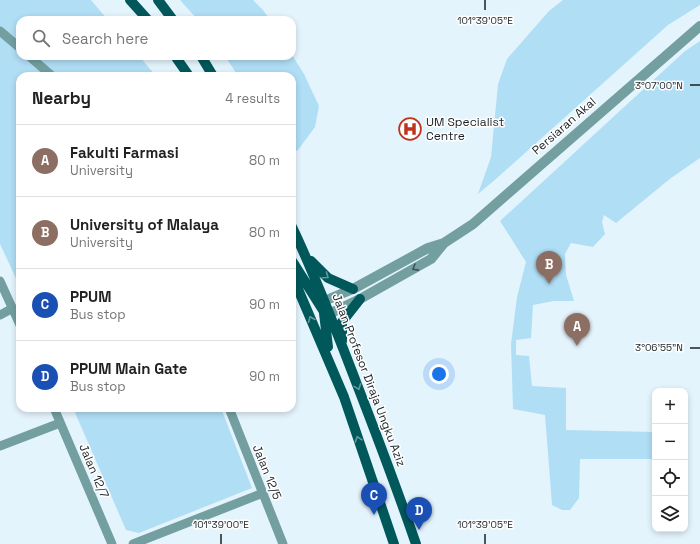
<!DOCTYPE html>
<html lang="en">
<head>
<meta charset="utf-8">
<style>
	body { margin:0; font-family:"Space Grotesk",sans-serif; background:#f2f2f2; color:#222 }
	.controls { position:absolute; right:12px; bottom:12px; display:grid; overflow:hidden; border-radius:8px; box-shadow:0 2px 6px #0003 }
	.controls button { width:36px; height:36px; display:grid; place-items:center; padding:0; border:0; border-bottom:1px solid #e0e0e0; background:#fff; color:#222; font:20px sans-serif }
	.you { position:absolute; left:439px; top:374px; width:14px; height:14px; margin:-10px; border:3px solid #fff; border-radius:50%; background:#1a73e8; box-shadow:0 0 0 6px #1a73e833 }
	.badge { display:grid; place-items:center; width:26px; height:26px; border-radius:50%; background:#bf331d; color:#fff; font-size:13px; font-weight:700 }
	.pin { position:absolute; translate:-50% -33px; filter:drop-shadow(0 1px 2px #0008) }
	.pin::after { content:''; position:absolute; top:21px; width:14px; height:12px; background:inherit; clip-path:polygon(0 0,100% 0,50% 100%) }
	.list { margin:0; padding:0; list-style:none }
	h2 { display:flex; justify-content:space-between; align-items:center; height:52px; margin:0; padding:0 16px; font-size:17px }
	h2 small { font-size:13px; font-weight:400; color:#767676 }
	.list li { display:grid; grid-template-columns:26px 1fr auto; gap:12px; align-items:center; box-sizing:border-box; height:72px; padding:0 16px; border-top:1px solid #e0e0e0 }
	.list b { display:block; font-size:15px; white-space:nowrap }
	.list p { margin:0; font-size:13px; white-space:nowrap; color:#767676 }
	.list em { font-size:13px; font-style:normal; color:#767676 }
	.icon { flex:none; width:22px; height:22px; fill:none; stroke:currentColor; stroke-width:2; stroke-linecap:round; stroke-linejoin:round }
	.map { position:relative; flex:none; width:700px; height:544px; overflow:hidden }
	.search { position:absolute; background:#fff; box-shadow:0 2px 6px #0003; left:16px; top:16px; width:280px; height:44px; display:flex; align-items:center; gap:10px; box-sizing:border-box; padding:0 14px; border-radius:12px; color:#767676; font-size:15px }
	.panel { position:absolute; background:#fff; box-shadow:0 2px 6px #0003; left:16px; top:72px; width:280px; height:340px; border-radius:12px }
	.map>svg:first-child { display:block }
	.green { fill:#b0def5 }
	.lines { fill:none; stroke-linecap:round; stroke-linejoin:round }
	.minor { stroke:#739fa0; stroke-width:9 }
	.tertiary { stroke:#739fa0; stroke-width:10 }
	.primary { stroke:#00585a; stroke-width:10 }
	.oneway { stroke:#3e5356 }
	.oneway2 { stroke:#669b9c }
	.ticks { fill:none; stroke:#1a2125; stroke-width:1.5 }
	.labels { text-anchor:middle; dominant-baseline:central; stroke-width:3; stroke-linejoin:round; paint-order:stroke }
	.poi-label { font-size:12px; fill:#1a2125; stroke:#fff; text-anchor:start }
	.street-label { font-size:12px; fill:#1a2125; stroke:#fff }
	.ticks-label { font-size:10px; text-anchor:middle; fill:#1a2125; stroke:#fff; stroke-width:3; stroke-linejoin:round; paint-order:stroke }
</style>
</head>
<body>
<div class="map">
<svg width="700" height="544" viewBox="0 0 700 544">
	<rect width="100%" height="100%" fill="#e4f4fd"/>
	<path class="green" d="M 0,0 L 91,0 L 108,20 L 20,20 L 20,56 L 139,56 L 156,76 L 20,76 L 20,287 L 0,244 Z
		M 180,0 L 253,0 L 263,10 L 270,20 L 198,20 Z
		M 563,0 L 700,0 L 700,5 L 668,25 L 497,178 L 478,194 L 491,157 L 498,84 L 507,59 L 549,11 Z
		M 700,41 L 700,158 L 671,178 L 616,223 L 604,215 L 602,222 L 605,234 L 593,247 L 571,243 L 565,254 L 566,275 L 574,301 L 554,301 L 533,305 L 531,338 L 516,340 L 516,355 L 529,356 L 532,386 L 566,388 L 566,430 L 655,432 L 655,459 L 580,459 L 579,498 L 570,510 L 562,510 L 552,505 L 545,415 L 513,409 L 511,344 L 517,297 L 526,262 L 500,221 L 685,51 Z
		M 292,55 L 304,74 L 319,106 L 315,127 L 298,150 L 292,153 L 292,76 L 238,76 L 225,56 Z
		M 73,408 L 221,408 L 252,488 L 139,533 L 126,530 Z"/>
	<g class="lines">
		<path class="minor" d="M 0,31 L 20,48
			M 29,56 L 52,76
			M 0,281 L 20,325
			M 0,315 L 13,308
			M 54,408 L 112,544
			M 229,408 L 283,544
			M 0,446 L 60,423
			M 133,544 L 263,493"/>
		<path class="tertiary" d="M 324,301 L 353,289 L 428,248 L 444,243 L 473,224 L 700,26
			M 329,314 L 360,299 L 431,259 L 444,243"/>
		<path class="primary" d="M 130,0 L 148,20
			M 158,0 L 173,20
			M 175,56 L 189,76
			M 201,56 L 213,76
			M 292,227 C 316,277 336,330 356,382 C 377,436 397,489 416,544
			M 292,261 L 323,310
			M 311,261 L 328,278 L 353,289
			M 292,275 L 344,397 L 394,544
			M 323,305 L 328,347
			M 342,341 L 342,322 L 360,299"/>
	</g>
	<defs><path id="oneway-chevron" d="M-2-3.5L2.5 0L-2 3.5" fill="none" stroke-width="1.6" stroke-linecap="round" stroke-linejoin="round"/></defs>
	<use class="oneway" href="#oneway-chevron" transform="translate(415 268) rotate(151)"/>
	<g class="oneway2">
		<use href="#oneway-chevron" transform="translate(326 276) rotate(35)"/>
		<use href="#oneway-chevron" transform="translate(311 319) rotate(-113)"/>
		<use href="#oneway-chevron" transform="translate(358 387) rotate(69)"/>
		<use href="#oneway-chevron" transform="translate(358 439) rotate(-108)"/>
	</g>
	<path class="ticks" d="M 485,0 L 485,10M 690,85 L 700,85M 690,348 L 700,348M 221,534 L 221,544M 485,534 L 485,544"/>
	<defs>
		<g id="hospital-ring" transform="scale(1.15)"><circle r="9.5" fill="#fff" stroke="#bf331d" stroke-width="1.5"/><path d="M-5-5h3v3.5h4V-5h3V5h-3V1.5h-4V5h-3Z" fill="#bf331d"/></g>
	</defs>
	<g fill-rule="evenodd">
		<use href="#hospital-ring" x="410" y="129"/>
	</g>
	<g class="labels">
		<g class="poi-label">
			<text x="426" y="122">UM Specialist<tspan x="426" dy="14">Centre</tspan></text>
		</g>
		<g class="street-label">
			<text transform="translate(564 126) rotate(-41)">Persiaran Akal</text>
			<text transform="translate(369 380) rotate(69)">Jalan Profesor Diraja Ungku Aziz</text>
			<text transform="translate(94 471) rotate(67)">Jalan 12/7</text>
			<text transform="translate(267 472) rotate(68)">Jalan 12/5</text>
		</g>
	</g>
	<g class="ticks-label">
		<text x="485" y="24">101°39'05"E</text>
		<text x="659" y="89">3°07'00"N</text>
		<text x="659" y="351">3°06'55"N</text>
		<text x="221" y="528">101°39'00"E</text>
		<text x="485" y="528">101°39'05"E</text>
	</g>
</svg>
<div class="controls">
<button>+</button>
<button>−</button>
<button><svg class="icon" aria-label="locate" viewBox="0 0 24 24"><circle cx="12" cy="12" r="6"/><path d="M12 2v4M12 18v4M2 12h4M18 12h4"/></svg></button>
<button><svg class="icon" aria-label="layers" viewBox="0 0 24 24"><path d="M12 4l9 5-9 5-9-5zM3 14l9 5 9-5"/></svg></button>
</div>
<div class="you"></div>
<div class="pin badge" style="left:577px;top:346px;background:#8d6e63">A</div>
<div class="pin badge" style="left:549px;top:284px;background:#8d6e63">B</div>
<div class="pin badge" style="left:374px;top:515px;background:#1a4fb4">C</div>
<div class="pin badge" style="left:419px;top:530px;background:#1a4fb4">D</div>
<div class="search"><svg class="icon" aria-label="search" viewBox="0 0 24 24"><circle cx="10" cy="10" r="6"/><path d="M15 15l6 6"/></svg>Search here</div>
<section class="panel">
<h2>Nearby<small>4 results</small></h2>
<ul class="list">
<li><span class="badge" style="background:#8d6e63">A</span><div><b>Fakulti Farmasi</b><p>University</p></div><em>80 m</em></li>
<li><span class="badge" style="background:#8d6e63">B</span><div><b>University of Malaya</b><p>University</p></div><em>80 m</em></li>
<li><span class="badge" style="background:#1a4fb4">C</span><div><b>PPUM</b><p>Bus stop</p></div><em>90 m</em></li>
<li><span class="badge" style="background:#1a4fb4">D</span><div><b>PPUM Main Gate</b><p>Bus stop</p></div><em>90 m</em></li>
</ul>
</section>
</div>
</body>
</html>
